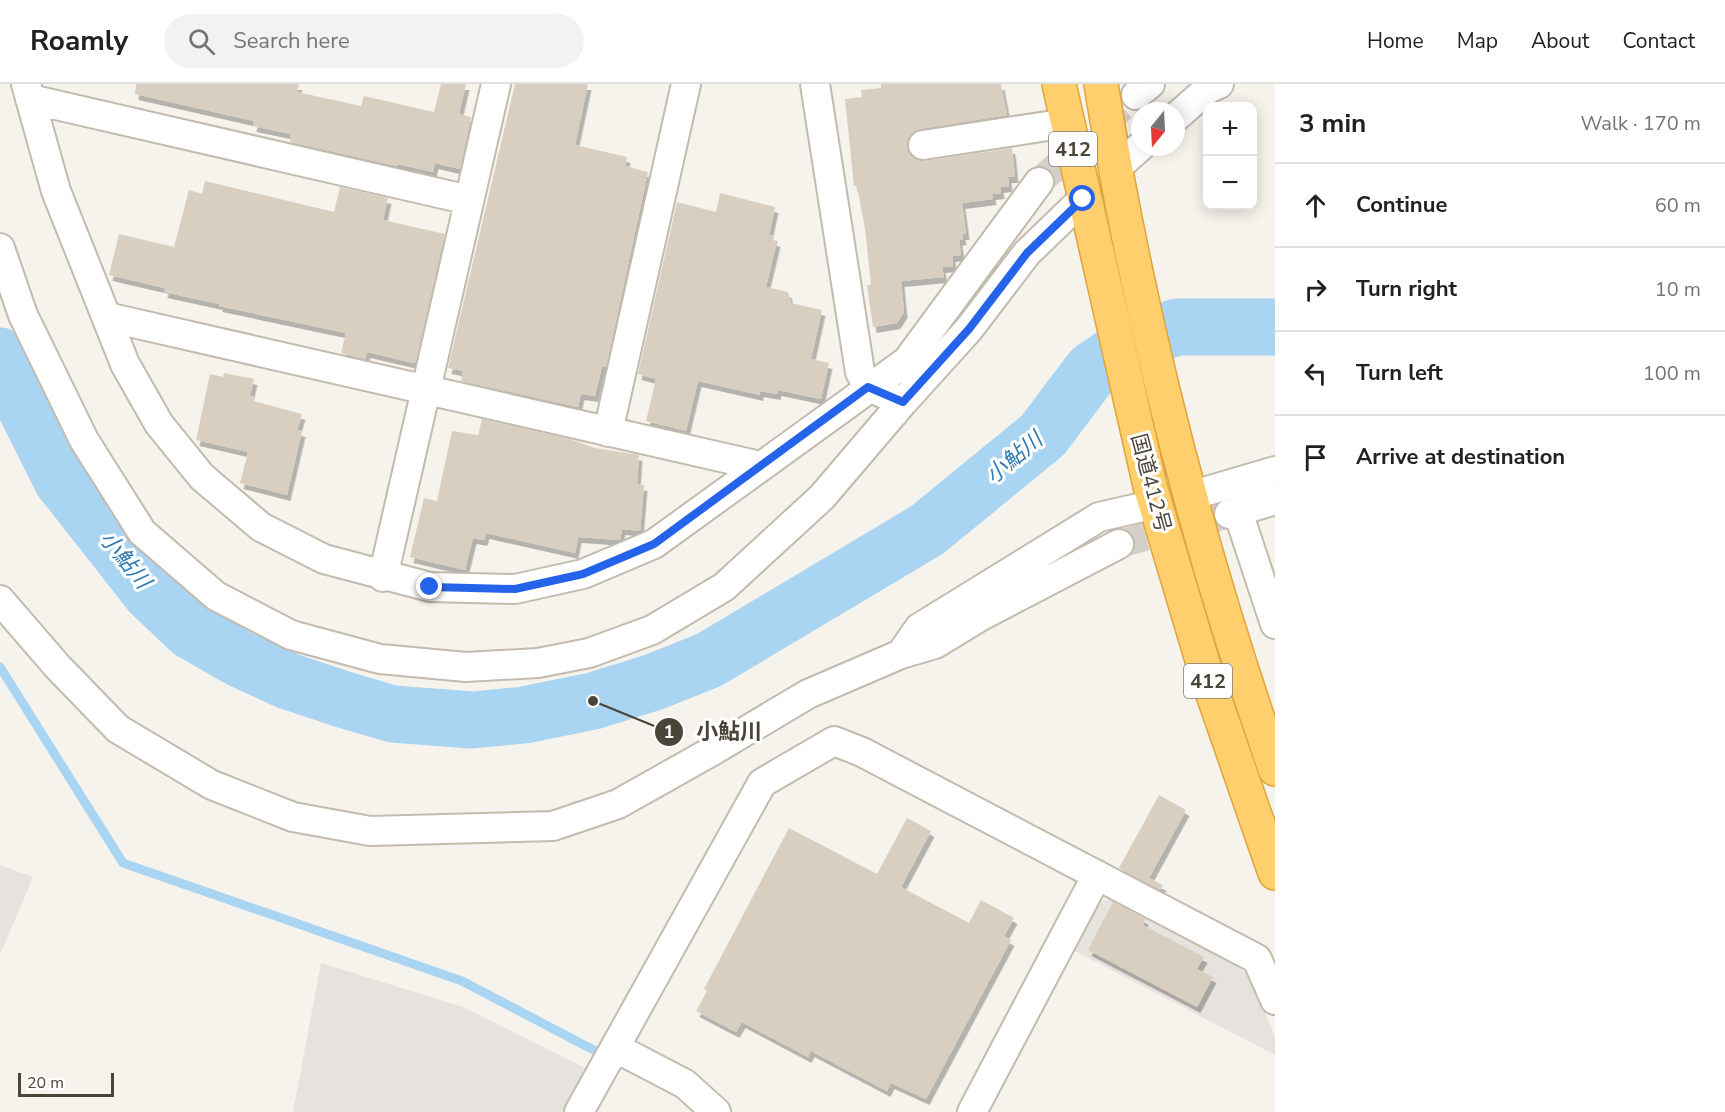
<!DOCTYPE html>
<html lang="en">
<head>
<meta charset="utf-8">
<style>
	body { margin:0; font-family:"Nunito Sans","Noto Sans JP",sans-serif; background:#f2f2f2; color:#202124 }
	.controls { position:absolute; right:18px; top:18px; display:grid; overflow:hidden; border-radius:12px; box-shadow:0 3px 15px #0003 }
	.controls button { width:54px; height:54px; display:grid; place-items:center; padding:0; border:0; border-bottom:2px solid #e0e0e0; background:#fff; color:#202124; font:30px sans-serif }
	.compass { position:absolute; left:1131px; top:18px; width:54px; height:54px; border-radius:50%; background:#fff; box-shadow:0 3px 15px #0003; rotate:198deg }
	.scale { position:absolute; left:18px; bottom:15px; width:96px; box-sizing:border-box; padding-left:6px; border:3px solid #4b4439; border-top:0; font-size:16px; line-height:21px; white-space:nowrap; color:#4b4439; -webkit-text-stroke:4px #fff; paint-order:stroke }
	.stop { position:absolute; width:18px; height:18px; margin:-14px; border:4px solid #2563eb; border-radius:50%; background:#fff }
	.stop.end { background:#2563eb; border-color:#fff; box-shadow:0 2px 6px #0008 }
	.list { margin:0; padding:0; list-style:none }
	h2 { display:flex; justify-content:space-between; align-items:center; height:78px; margin:0; padding:0 24px; font-size:26px }
	h2 small { font-size:20px; font-weight:400; color:#757577 }
	.list li { display:grid; grid-template-columns:39px 1fr auto; gap:18px; align-items:center; box-sizing:border-box; height:84px; padding:0 24px; border-top:2px solid #e0e0e0 }
	.list b { display:block; font-size:22px; white-space:nowrap }
	.list em { font-size:20px; font-style:normal; color:#757577 }
	.icon { flex:none; width:33px; height:33px; fill:none; stroke:currentColor; stroke-width:2; stroke-linecap:round; stroke-linejoin:round }
	.map { position:relative; flex:none; width:1275px; height:1028px; overflow:hidden }
	header { display:flex; align-items:center; gap:36px; box-sizing:border-box; height:84px; padding:0 30px; background:#fff; border-bottom:2px solid #e0e0e0 }
	header strong { font-size:28px }
	nav { display:flex; gap:33px; margin-inline-start:auto; font-size:21px }
	.search { width:420px; height:54px; background:#f2f2f2; display:flex; align-items:center; gap:15px; box-sizing:border-box; padding:0 21px; border-radius:33px; color:#757577; font-size:22px }
	main { display:flex }
	aside { flex:1; background:#fff }
	.map>svg:first-child { display:block }
	.industrial { fill:#e6e2dd }
	.lines { fill:none; stroke-linecap:round; stroke-linejoin:round }
	.stream { stroke:#a9d4f2; stroke-width:9 }
	.river { stroke:#a9d4f2; stroke-width:57 }
	.building { fill:#d8cfc1; filter:url(#shadow) }
	.street-tunnel { stroke:#d4d0c8; stroke-width:28; stroke-dasharray:28 14; stroke-linecap:butt }
	.street-casing { stroke:#c2bbae; stroke-width:32 }
	.highway-casing { stroke:#e0a43c; stroke-width:36 }
	.street { stroke:#fff; stroke-width:28 }
	.highway { stroke:#ffcf6e; stroke-width:33 }
	.route { stroke:#2563eb; stroke-width:8 }
	.labels { text-anchor:middle; dominant-baseline:central; stroke-width:6; stroke-linejoin:round; paint-order:stroke }
	.shield { fill:#fff; stroke:#817c74; stroke-width:1.5 }
	.shield-label { font-size:20px; font-weight:bold; fill:#4b4439 }
	.street-label { font-size:21px; fill:#4b4439; stroke:#fff }
	.water-label { font-size:22px; font-style:italic; fill:#2e7ab2; stroke:#fff }
	.leader { fill:none; stroke:#4b4439; stroke-width:2 }
	.callout-dot { fill:#4b4439; stroke:#fff; stroke-width:2 }
	.mark-label { font-size:18px; text-anchor:middle; font-weight:bold; fill:#fff }
	.callout-label { font-size:22px; text-anchor:middle; font-weight:bold; fill:#4b4439; stroke:#fff; stroke-width:6; stroke-linejoin:round; paint-order:stroke }
</style>
</head>
<body>
<header>
<strong>Roamly</strong>
<div class="search"><svg class="icon" aria-label="search" viewBox="0 0 24 24"><circle cx="10" cy="10" r="6"/><path d="M15 15l6 6"/></svg>Search here</div>
<nav><a>Home</a><a>Map</a><a>About</a><a>Contact</a></nav>
</header>
<main>
<div class="map">
<svg width="1275" height="1028" viewBox="0 0 1275 1028">
	<defs>
		<filter id="shadow"><feDropShadow dx="3.5" dy="6" stdDeviation="0" flood-color="#0004"/></filter>
	</defs>
	<rect width="100%" height="100%" fill="#f6f3ec"/>
	<path class="industrial" d="M 0,781 L 33,793 L 0,871 Z
		M 1111,815 L 1235,879 L 1253,897 L 1275,953 L 1275,971 L 1069,864 L 1094,819 Z
		M 321,879 L 463,923 L 589,986 L 567,1028 L 293,1028 Z"/>
	<g class="lines">
		<path class="stream" d="M 0,583 L 123,779 L 462,897 L 605,972"/>
		<path class="river" d="M 0,272 L 62,396 L 151,509 L 191,547 L 240,575 L 288,597 L 345,616 L 393,630 L 472,636 L 524,631 L 593,617 L 654,598 L 709,576 L 927,446 L 1043,351 L 1092,286 L 1132,259 L 1177,243 L 1275,243"/>
	</g>
	<path class="building" d="M 136,0 L 299,0 L 297,8 L 361,22 L 364,12 L 434,28 L 441,0 L 466,0 L 459,30 L 471,33 L 460,85 L 435,79 L 433,88 L 398,80 L 397,82 L 290,58 L 291,50 L 253,42 L 254,37 L 135,10 Z
		M 515,0 L 588,0 L 575,61 L 627,73 L 625,82 L 648,88 L 606,283 L 602,282 L 595,312 L 581,310 L 578,323 L 461,297 L 463,287 L 448,284 Z
		M 881,0 L 1001,0 L 1007,31 L 920,45 L 908,54 L 907,63 L 911,72 L 925,77 L 1012,64 L 1015,93 L 1008,93 L 1009,102 L 1000,103 L 1001,109 L 992,110 L 993,115 L 962,119 L 966,150 L 962,150 L 963,155 L 959,156 L 961,171 L 952,172 L 953,182 L 942,183 L 944,193 L 901,197 L 904,228 L 897,239 L 873,243 L 867,201 L 871,201 L 865,145 L 857,102 L 854,102 L 845,15 L 862,13 L 861,6 L 881,4 Z
		M 205,97 L 334,128 L 340,103 L 388,114 L 383,136 L 445,150 L 416,277 L 414,279 L 367,268 L 365,275 L 341,269 L 346,249 L 219,222 L 219,220 L 164,208 L 165,204 L 109,191 L 119,150 L 174,163 L 189,106 L 202,110 Z
		M 720,109 L 775,123 L 769,151 L 774,151 L 773,156 L 777,157 L 766,203 L 788,208 L 791,219 L 822,226 L 811,275 L 829,279 L 821,315 L 778,306 L 777,310 L 760,307 L 760,311 L 698,297 L 686,347 L 646,337 L 656,295 L 638,290 L 677,118 L 716,128 Z
		M 224,289 L 254,295 L 250,312 L 254,312 L 253,317 L 302,330 L 297,346 L 302,347 L 287,411 L 240,399 L 248,368 L 196,356 L 210,290 L 223,293 Z
		M 482,335 L 569,355 L 595,364 L 639,371 L 637,400 L 644,401 L 640,447 L 622,445 L 620,456 L 578,453 L 575,469 L 486,449 L 484,456 L 473,454 L 465,486 L 410,473 L 424,414 L 437,417 L 452,347 L 478,351 Z
		M 1159,711 L 1186,726 L 1149,794 L 1163,801 L 1160,806 L 1119,784 Z
		M 907,734 L 931,747 L 901,803 L 969,839 L 981,816 L 1014,834 L 1004,852 L 1011,856 L 926,1015 L 891,999 L 887,1007 L 811,967 L 808,973 L 742,938 L 736,948 L 696,927 L 707,907 L 704,905 L 789,744 L 877,790 Z
		M 1113,818 L 1145,835 L 1143,841 L 1204,873 L 1197,885 L 1213,893 L 1197,923 L 1088,866 Z"/>
	<g class="lines">
		<path class="street-tunnel" d="M 1039,98 L 1136,11
			M 1119,460 L 1229,430"/>
		<g class="street-casing">
			<path id="street" d="M 26,0 L 56,107 L 125,280 L 159,340 L 202,393 L 261,443 L 324,475 L 430,503 L 515,505 L 583,490 L 654,460 L 907,277 L 1039,98
				M 815,0 L 860,288 L 868,303 L 903,318 L 969,245 L 1027,169 L 1083,115
				M 1136,11 L 1150,0
				M 30,15 L 469,116
				M 1176,33 L 1208,5 L 1219,0
				M 923,61 L 1067,39
				M 1115,85 L 1140,63
				M 0,164 L 23,231 L 84,356 L 142,448 L 216,512 L 291,551 L 380,575 L 466,583 L 538,579 L 589,569 L 652,546 L 724,503 L 822,413 L 903,318
				M 107,233 L 760,382
				M 608,348 L 686,0
				M 1190,412 L 1275,387
				M 1238,428 L 1275,540
				M 1229,430 L 1275,416
				M 383,493 L 496,0
				M 0,516 L 57,582 L 118,645 L 212,701 L 293,733 L 370,747 L 553,742 L 618,720 L 714,666 L 808,610 L 901,570 L 919,544 L 1099,433 L 1156,420
				M 901,570 L 935,560 L 981,532 L 1119,460
				M 616,964 L 685,1000 L 716,1028
				M 579,1028 L 762,699 L 834,657 L 862,668 L 1257,875 L 1275,916
				M 972,1028 L 1097,791"/>
		</g>
		<g class="highway-casing">
			<path id="highway" d="M 1059,0 L 1150,402 L 1208,596 L 1275,789
				M 1101,0 C 1138,231 1198,464 1275,685"/>
		</g>
		<use href="#street" class="street"/>
		<use href="#highway" class="highway"/>
	</g>
	<g class="lines">
		<path class="route" d="M 430,503 L 515,505 L 583,490 L 654,460 L 868,303 L 903,318 L 969,245 L 1027,169 L 1083,115"/>
	</g>
	<g class="labels">
		<g class="shield">
			<rect x="1049" y="48" width="48" height="34" rx="4.5"/>
			<rect x="1184" y="580" width="48" height="34" rx="4.5"/>
		</g>
		<g class="shield-label">
			<text x="1073" y="65">412</text>
			<text x="1208" y="597">412</text>
		</g>
		<g class="street-label">
			<text transform="translate(1151 399) rotate(75)">国道412号</text>
		</g>
		<g class="water-label">
			<text transform="translate(1014 374) rotate(-40)">小鮎川</text>
			<text transform="translate(125 476) rotate(51)">小鮎川</text>
		</g>
	</g>
	<path class="leader" d="M593 617L669 648"/>
	<g class="callout-dot">
		<circle cx="593" cy="617" r="6"/>
		<circle cx="669" cy="648" r="15"/>
	</g>
	<g class="mark-label">
		<text x="669" y="654">1</text>
	</g>
	<g class="callout-label">
		<text x="729" y="655">小鮎川</text>
	</g>
</svg>
<div class="controls">
<button>+</button>
<button>−</button>
</div>
<svg class="compass" viewBox="-18 -18 36 36"><path d="M0-13l5 13h-10z" fill="#e53935"/><path d="M0 13l5-13h-10z" fill="#757577"/></svg>
<div class="scale">20 m</div>
<div class="stop" style="left:1083px;top:115px"></div>
<div class="stop end" style="left:430px;top:503px"></div>
</div>
<aside>
<h2>3 min<small>Walk · 170 m</small></h2>
<ul class="list">
<li><svg class="icon" aria-label="ahead" viewBox="0 0 24 24"><path d="M12 20V5M6 11l6-6 6 6"/></svg><div><b>Continue</b></div><em>60 m</em></li>
<li><svg class="icon" aria-label="right" viewBox="0 0 24 24"><path d="M7 20v-9h11M14 6l5 5-5 5"/></svg><div><b>Turn right</b></div><em>10 m</em></li>
<li><svg class="icon" aria-label="left" viewBox="0 0 24 24"><path d="M17 20v-9H6M10 6l-5 5 5 5"/></svg><div><b>Turn left</b></div><em>100 m</em></li>
<li><svg class="icon" aria-label="arrive" viewBox="0 0 24 24"><path d="M6 21V4h12l-3 4 3 4H6"/></svg><div><b>Arrive at destination</b></div></li>
</ul>
</aside>
</main>
</body>
</html>
